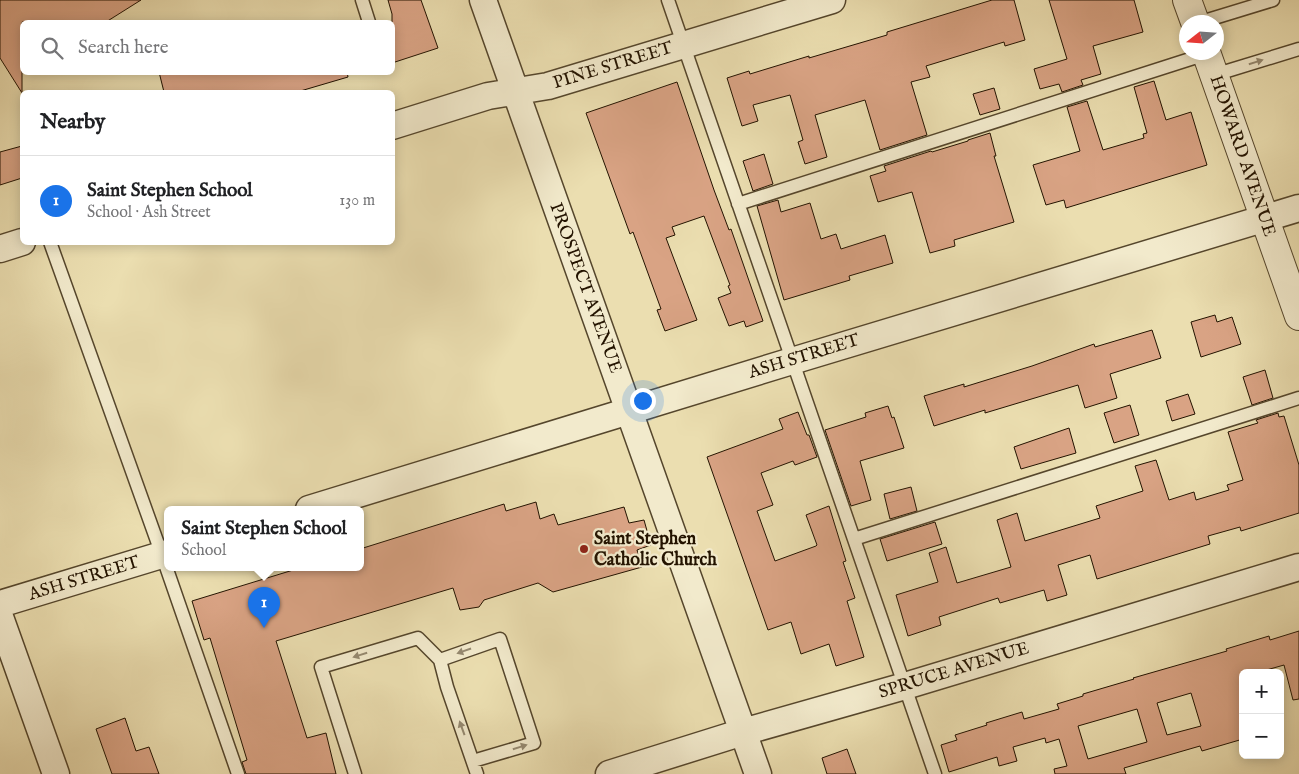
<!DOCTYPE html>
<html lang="en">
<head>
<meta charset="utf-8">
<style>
	body { margin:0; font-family:"IM FELL English",serif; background:#f2f2f2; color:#202124 }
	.controls { position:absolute; right:15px; bottom:15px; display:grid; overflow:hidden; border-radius:8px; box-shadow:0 2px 12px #0003 }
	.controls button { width:45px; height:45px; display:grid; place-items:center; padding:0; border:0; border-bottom:1px solid #e0e0e0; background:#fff; color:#202124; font:25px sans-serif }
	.compass { position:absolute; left:1179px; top:15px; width:45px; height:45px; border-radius:50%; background:#fff; box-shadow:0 2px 12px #0003; rotate:253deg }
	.you { position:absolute; left:642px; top:400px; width:18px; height:18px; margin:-12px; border:4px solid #fff; border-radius:50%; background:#1a73e8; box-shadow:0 0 0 8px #1a73e833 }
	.badge { display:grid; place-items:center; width:32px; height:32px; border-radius:50%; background:#1a73e8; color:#fff; font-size:16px; font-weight:700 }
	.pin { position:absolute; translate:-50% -41px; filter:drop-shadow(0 1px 2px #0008) }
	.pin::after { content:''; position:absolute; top:26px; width:18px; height:15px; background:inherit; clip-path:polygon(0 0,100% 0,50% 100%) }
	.popup { position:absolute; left:164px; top:506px; width:200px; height:65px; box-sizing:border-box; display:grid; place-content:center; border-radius:8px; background:#fff; filter:drop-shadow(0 1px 4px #0005); font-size:16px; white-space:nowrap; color:#757577 }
	.popup b { font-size:19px; color:#202124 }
	.popup::after { content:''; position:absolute; left:50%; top:100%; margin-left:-10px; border:10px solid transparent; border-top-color:#fff }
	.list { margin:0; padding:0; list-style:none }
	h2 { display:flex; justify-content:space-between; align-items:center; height:65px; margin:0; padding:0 20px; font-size:21px }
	h2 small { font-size:16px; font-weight:400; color:#757577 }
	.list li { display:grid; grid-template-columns:32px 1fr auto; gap:15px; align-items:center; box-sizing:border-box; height:90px; padding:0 20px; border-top:1px solid #e0e0e0 }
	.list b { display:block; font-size:19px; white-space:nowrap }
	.list p { margin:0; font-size:16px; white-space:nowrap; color:#757577 }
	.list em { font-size:16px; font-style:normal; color:#757577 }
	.icon { flex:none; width:28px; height:28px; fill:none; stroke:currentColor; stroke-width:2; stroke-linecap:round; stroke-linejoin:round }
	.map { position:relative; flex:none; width:1299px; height:774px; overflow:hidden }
	.search { position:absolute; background:#fff; box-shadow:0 2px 12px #0003; left:20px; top:20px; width:375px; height:55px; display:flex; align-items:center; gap:12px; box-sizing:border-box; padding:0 18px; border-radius:8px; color:#757577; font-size:19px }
	.panel { position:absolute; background:#fff; box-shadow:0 2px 12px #0003; left:20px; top:90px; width:375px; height:155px; border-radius:8px }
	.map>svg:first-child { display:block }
	.building { fill:#d9a384; stroke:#231300; fill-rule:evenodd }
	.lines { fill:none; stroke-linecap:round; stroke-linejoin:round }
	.service-casing { stroke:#55462c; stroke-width:15 }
	.minor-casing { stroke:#55462c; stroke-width:29 }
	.tertiary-casing { stroke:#55462c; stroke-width:30 }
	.service { stroke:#f2eacc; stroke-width:12 }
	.minor { stroke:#f2eacc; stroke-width:26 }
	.tertiary { stroke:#f2eacc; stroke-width:28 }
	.oneway { fill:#958970 }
	.poi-dot { fill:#8f2418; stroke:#f2eacc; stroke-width:2 }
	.labels { text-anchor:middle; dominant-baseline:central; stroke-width:4.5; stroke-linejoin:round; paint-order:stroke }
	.street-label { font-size:18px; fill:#231300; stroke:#f2eacc }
	.poi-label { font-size:18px; font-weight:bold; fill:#231300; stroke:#f2eacc; text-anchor:start }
</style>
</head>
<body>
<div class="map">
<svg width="1299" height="774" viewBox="0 0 1299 774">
	<rect width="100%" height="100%" fill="#ebdeb0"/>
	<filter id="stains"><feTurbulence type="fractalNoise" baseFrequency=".004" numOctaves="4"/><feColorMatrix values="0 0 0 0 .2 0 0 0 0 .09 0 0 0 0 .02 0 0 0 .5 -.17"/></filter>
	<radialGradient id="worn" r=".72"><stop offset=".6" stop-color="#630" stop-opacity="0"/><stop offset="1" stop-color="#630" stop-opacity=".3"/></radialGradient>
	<path class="building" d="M 0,0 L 141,0 L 106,22 L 22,22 L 22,93 L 0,58 Z
		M 388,0 L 421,0 L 438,48 L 392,63 L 392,14 Z
		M 992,0 L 1014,0 L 1025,40 L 1005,46 L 1004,42 L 926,66 L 930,77 L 911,82 L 927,135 L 880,150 L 865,100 L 815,115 L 827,157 L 805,164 L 798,142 L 803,140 L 790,95 L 753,105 L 758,121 L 742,126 L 727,78 L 749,71 L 750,74 L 809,56 L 809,58 L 887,35 L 887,32 Z
		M 1049,0 L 1134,0 L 1143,32 L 1093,46 L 1101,74 L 1081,80 L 1083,85 L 1062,92 L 1059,84 L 1040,89 L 1034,69 L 1067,59 Z
		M 159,72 L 347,72 L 348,77 L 297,92 L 164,92 Z
		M 1154,81 L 1166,120 L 1191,112 L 1207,165 L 1066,208 L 1064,200 L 1046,205 L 1033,165 L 1080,151 L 1067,107 L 1087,101 L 1103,150 L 1144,138 L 1143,134 L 1147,133 L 1134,87 Z
		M 677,82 L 714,190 L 729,230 L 731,229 L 763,321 L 746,327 L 744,321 L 729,326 L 718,298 L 731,293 L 728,286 L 730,285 L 704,216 L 672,227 L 675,235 L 666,238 L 697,320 L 665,331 L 657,310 L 661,309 L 633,232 L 630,234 L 586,113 Z
		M 994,88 L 1000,109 L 980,115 L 973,94 Z
		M 990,133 L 996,156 L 994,156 L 1014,222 L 954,240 L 955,246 L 930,253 L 912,192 L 878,202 L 870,176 L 886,171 L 884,166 L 931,151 L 932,152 L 968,141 L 968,140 Z
		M 22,146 L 22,178 L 0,185 L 0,152 Z
		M 764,154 L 773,184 L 753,191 L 743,161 Z
		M 778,200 L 781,212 L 810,203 L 821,239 L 836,234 L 841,249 L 885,235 L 893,263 L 849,276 L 850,280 L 784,300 L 757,206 Z
		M 1215,315 L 1217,322 L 1232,317 L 1241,344 L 1201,357 L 1191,322 Z
		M 1152,330 L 1161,358 L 1110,374 L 1117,398 L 1085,408 L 1078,385 L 985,413 L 985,410 L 934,426 L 924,396 L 964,384 L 964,387 L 1032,366 L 1094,344 L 1095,347 Z
		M 1265,370 L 1273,398 L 1252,405 L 1243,377 Z
		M 1188,394 L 1195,414 L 1172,421 L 1166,401 Z
		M 1130,405 L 1139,435 L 1114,443 L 1104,413 Z
		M 888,406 L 892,418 L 894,417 L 904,448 L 860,461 L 871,500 L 851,506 L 825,430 L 866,417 L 865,413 Z
		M 798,412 L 807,435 L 809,435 L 817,457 L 795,465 L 793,461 L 761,473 L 773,505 L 757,511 L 775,561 L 816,546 L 817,545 L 806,515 L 829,506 L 846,561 L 843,562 L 855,598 L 847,601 L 864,657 L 836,666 L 829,644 L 801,654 L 791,622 L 768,630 L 707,457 L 783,429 L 779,419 Z
		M 1278,413 L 1279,417 L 1284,416 L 1299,465 L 1299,513 L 1241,531 L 1240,527 L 1208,536 L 1210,544 L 1097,579 L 1090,555 L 1058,565 L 1067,595 L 1047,601 L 1044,590 L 1000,603 L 998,598 L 939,617 L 941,625 L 908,636 L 896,595 L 938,582 L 929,553 L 946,547 L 957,583 L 1011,567 L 997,520 L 1017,513 L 1025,541 L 1100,518 L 1096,506 L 1143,491 L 1135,466 L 1156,460 L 1169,500 L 1194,492 L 1196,500 L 1229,490 L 1227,485 L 1243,480 L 1228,432 L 1258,423 L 1256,420 Z
		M 1069,428 L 1076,453 L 1021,469 L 1014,447 Z
		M 911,487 L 917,511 L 890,519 L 884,494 Z
		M 536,502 L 540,519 L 554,514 L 558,525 L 624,507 L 629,523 L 644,520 L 651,545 L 637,550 L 642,567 L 553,592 L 538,583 L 484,600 L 479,607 L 460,610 L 453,588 L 276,641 L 307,738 L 326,733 L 336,774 L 246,774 L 242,762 L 247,760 L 210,638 L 204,640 L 192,601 L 303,567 L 360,567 L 360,549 L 504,504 L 506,511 Z
		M 935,522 L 942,544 L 887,561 L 880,539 Z
		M 1299,631 L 1299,699 L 1293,700 L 1284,665 L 1256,673 L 1243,673 L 1243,739 L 1202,751 L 1200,746 L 1124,768 L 1126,774 L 1055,774 L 1054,769 L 1067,766 L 1059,739 L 1046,743 L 1045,738 L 1013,747 L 1017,761 L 999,766 L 997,757 L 949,772 L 941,745 L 957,740 L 955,735 L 987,725 L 986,723 L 1022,712 L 1024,719 L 1059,709 L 1057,704 L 1083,696 L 1083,694 L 1134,679 L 1133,678 L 1227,651 L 1226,649 L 1269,636 L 1270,640 ZM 1191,693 L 1201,726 L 1167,735 L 1157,703 ZM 1137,709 L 1147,742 L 1088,759 L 1078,726 Z
		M 125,718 L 136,751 L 149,747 L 159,774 L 112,774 L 96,729 Z
		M 847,749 L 856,774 L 827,774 L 822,758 Z"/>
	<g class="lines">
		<g class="service-casing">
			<path id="service" d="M 362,0 L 369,22
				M 668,0 L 935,774
				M 1201,22 L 1273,0
				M 1214,75 L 1299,49
				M 738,204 L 1206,54
				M 50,242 L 162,555 L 238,774
				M 854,539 L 1299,398
				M 440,660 L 500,639 L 534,743 L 473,761
				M 355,774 L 321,667 L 418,638 L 440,660 L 447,687 L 477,774"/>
		</g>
		<g class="minor-casing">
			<path id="minor" d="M 483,0 L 758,774
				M 392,126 L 488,96 L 548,86 L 832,0
				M 0,249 L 22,242
				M 309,509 L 792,361 L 1299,208
				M 0,604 L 168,553
				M 0,617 L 56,774
				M 609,774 L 743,732 L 905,686 L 1299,567"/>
		</g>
		<g class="tertiary-casing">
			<path id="tertiary" d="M 1187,0 L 1195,22
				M 1206,52 L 1299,316"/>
		</g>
		<use href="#service" class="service"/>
		<use href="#minor" class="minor"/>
		<use href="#tertiary" class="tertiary"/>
	</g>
	<defs><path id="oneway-solid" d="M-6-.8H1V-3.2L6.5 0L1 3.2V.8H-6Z" transform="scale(1.25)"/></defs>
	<g class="oneway">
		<use href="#oneway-solid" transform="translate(1256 62) rotate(-17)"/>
		<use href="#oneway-solid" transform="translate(464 651) rotate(161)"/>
		<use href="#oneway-solid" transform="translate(360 655) rotate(163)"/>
		<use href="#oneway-solid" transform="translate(462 728) rotate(-110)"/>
		<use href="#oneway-solid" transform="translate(520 747) rotate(-17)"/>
	</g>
	<circle class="poi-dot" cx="584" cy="549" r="5"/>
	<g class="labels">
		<g class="street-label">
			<text transform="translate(613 66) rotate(-17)">PINE STREET</text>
			<text transform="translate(1242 156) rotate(71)">HOWARD AVENUE</text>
			<text transform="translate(585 288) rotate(70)">PROSPECT AVENUE</text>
			<text transform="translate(804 357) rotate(-17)">ASH STREET</text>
			<text transform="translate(84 579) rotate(-17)">ASH STREET</text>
			<text transform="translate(954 671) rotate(-17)">SPRUCE AVENUE</text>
		</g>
		<g class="poi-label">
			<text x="594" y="539">Saint Stephen<tspan x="594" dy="21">Catholic Church</tspan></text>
		</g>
	</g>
	<rect width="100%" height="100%" filter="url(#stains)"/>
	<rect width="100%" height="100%" fill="url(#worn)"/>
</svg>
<div class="controls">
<button>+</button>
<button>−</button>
</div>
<svg class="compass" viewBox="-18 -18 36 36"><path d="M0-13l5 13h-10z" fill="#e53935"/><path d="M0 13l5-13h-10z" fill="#757577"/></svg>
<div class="you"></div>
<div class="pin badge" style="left:264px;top:628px">1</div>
<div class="popup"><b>Saint Stephen School</b>School</div>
<div class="search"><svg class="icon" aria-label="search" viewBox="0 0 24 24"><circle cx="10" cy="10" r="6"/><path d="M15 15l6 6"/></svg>Search here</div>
<section class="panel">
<h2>Nearby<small></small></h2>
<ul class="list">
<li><span class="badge">1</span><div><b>Saint Stephen School</b><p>School · Ash Street</p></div><em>130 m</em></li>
</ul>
</section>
</div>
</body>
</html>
